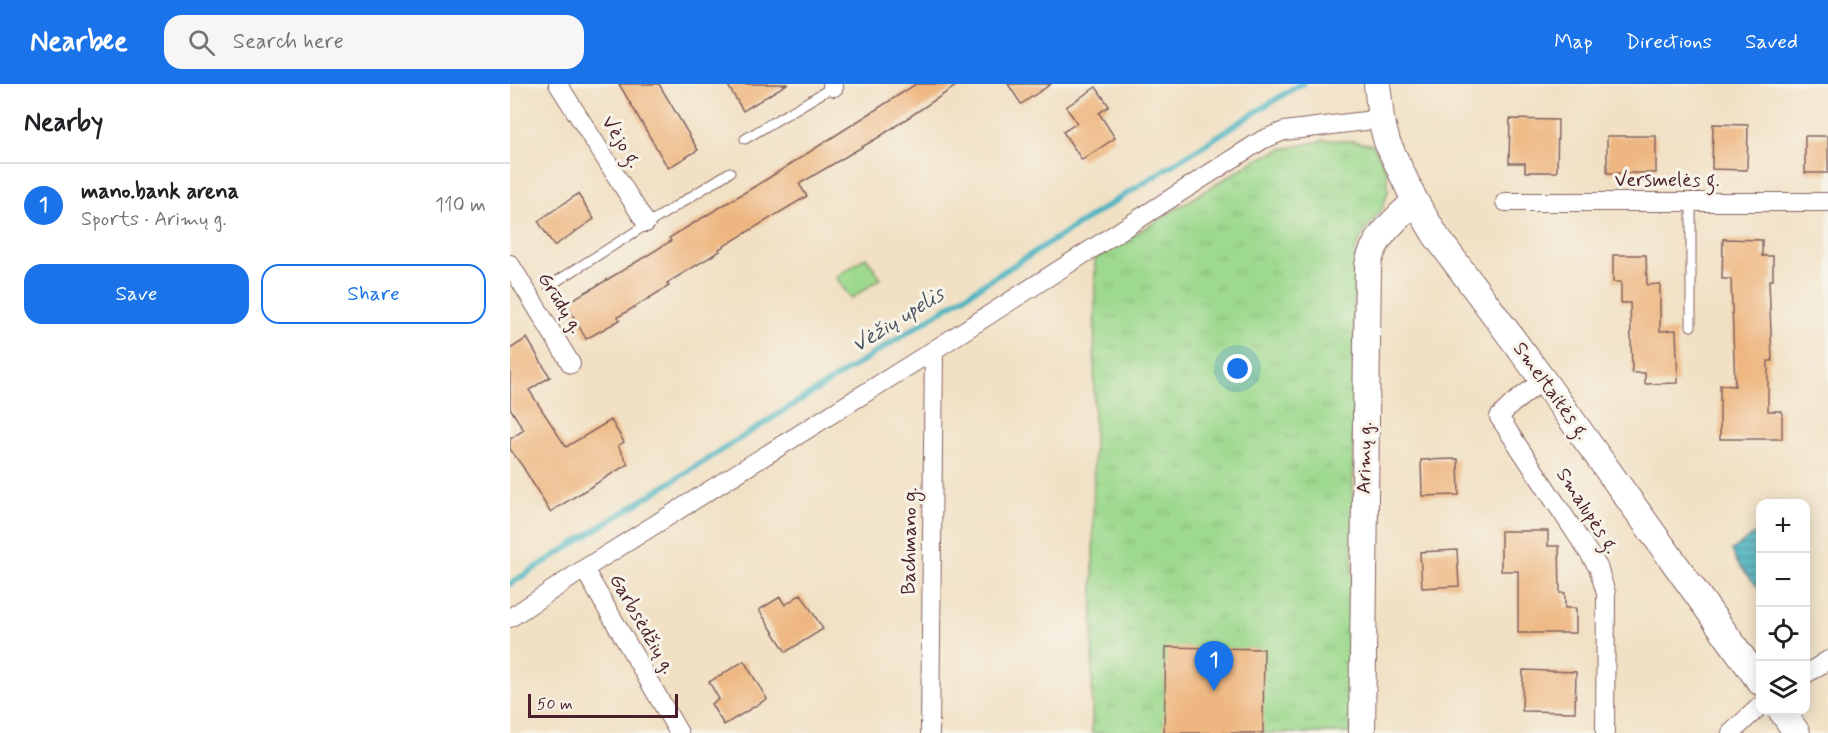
<!DOCTYPE html>
<html lang="en">
<head>
<meta charset="utf-8">
<style>
	body { margin:0; font-family:Mynerve,sans-serif; background:#f6f6f6; color:#202124 }
	.controls { position:absolute; right:18px; bottom:18px; display:grid; overflow:hidden; border-radius:12px; box-shadow:0 3px 15px #0003 }
	.controls button { width:54px; height:54px; display:grid; place-items:center; padding:0; border:0; border-bottom:2px solid #e0e0e0; background:#fff; color:#202124; font:30px sans-serif }
	.scale { position:absolute; left:18px; bottom:15px; width:150px; box-sizing:border-box; padding-left:6px; border:3px solid #4a1f2b; border-top:0; font-size:16px; line-height:21px; white-space:nowrap; color:#4a1f2b; -webkit-text-stroke:4px #f7f3e8; paint-order:stroke }
	.you { position:absolute; left:728px; top:285px; width:21px; height:21px; margin:-15px; border:4px solid #fff; border-radius:50%; background:#1a73e8; box-shadow:0 0 0 9px #1a73e833 }
	.badge { display:grid; place-items:center; width:39px; height:39px; border-radius:50%; background:#1a73e8; color:#fff; font-size:20px; font-weight:700 }
	.pin { position:absolute; translate:-50% -50px; filter:drop-shadow(0 2px 3px #0008) }
	.pin::after { content:''; position:absolute; top:32px; width:21px; height:18px; background:inherit; clip-path:polygon(0 0,100% 0,50% 100%) }
	.list { margin:0; padding:0; list-style:none }
	h2 { display:flex; justify-content:space-between; align-items:center; height:78px; margin:0; padding:0 24px; font-size:26px }
	h2 small { font-size:20px; font-weight:400; color:#757577 }
	.list li { display:grid; grid-template-columns:39px 1fr auto; gap:18px; align-items:center; box-sizing:border-box; height:84px; padding:0 24px; border-top:2px solid #e0e0e0 }
	.list b { display:block; font-size:22px; white-space:nowrap }
	.list p { margin:0; font-size:20px; white-space:nowrap; color:#757577 }
	.list em { font-size:20px; font-style:normal; color:#757577 }
	.actions { display:flex; gap:12px; padding:18px 24px }
	.actions a { flex:1; padding:14px 0; border:2px solid #1a73e8; border-radius:18px; text-align:center; font-size:21px; color:#1a73e8 }
	.actions .main { background:#1a73e8; color:#fff }
	.icon { flex:none; width:33px; height:33px; fill:none; stroke:currentColor; stroke-width:2; stroke-linecap:round; stroke-linejoin:round }
	.map { position:relative; flex:none; width:1318px; height:649px; overflow:hidden }
	header { display:flex; align-items:center; gap:36px; box-sizing:border-box; height:84px; padding:0 30px; background:#1a73e8; color:#fff }
	header strong { font-size:28px }
	nav { display:flex; gap:33px; margin-inline-start:auto; font-size:21px }
	.search { width:420px; height:54px; background:#f6f6f6; display:flex; align-items:center; gap:15px; box-sizing:border-box; padding:0 21px; border-radius:18px; color:#757577; font-size:22px }
	main { display:flex }
	aside { flex:1; background:#fff }
	.map>svg:first-child { display:block }
	.grass { fill:url(#grass-tufts); stroke:#747c5c; stroke-width:1.5 }
	.pitch { fill:#9dd98e; stroke:#747c5c; stroke-width:1.5 }
	.water { fill:url(#water-rules); stroke:#476876; stroke-width:1.5 }
	.lines { fill:none; stroke-linecap:round; stroke-linejoin:round }
	.stream { stroke:#44b2c0; stroke-width:6 }
	.building { fill:#eeb781 }
	.service-casing { stroke:#846360; stroke-width:11 }
	.minor-casing { stroke:#846360; stroke-width:20 }
	.secondary-casing { stroke:#846360; stroke-width:28 }
	.service { stroke:#fff; stroke-width:9 }
	.minor { stroke:#fff; stroke-width:18 }
	.secondary { stroke:#fff; stroke-width:26 }
	.labels { text-anchor:middle; dominant-baseline:central; stroke-width:6; stroke-linejoin:round; paint-order:stroke }
	.street-label { font-size:20px; fill:#4a1f2b; stroke:#f7f3e8 }
	.water-label { font-size:21px; font-style:italic; fill:#48525f; stroke:#f7f3e8 }
</style>
</head>
<body>
<header>
<strong>Nearbee</strong>
<div class="search"><svg class="icon" aria-label="search" viewBox="0 0 24 24"><circle cx="10" cy="10" r="6"/><path d="M15 15l6 6"/></svg>Search here</div>
<nav><a>Map</a><a>Directions</a><a>Saved</a></nav>
</header>
<main>
<aside>
<h2>Nearby<small></small></h2>
<ul class="list">
<li><span class="badge">1</span><div><b>mano.bank arena</b><p>Sports · Arimų g.</p></div><em>110 m</em></li>
</ul>
<div class="actions"><a class="main">Save</a><a>Share</a></div>
</aside>
<div class="map">
<svg width="1318" height="649" viewBox="0 0 1318 649">
	<defs>
		<pattern id="grass-tufts" width="24" height="20" patternUnits="userSpaceOnUse" patternTransform="scale(1.5)"><rect width="24" height="20" fill="#9dd98e"/><path d="M3 7l-1-3M5 7V3M7 7l1-3M15 17l-1-3M17 17v-4M19 17l1-3" fill="none" stroke="#89ba7b"/></pattern>
		<pattern id="water-rules" width="6" height="5" patternUnits="userSpaceOnUse" patternTransform="scale(1.5)"><rect width="6" height="5" fill="#44b2c0"/><path d="M0 2.5h6" fill="none" stroke="#3b909c"/></pattern>
	</defs>
	<rect width="100%" height="100%" fill="#f7f3e8"/>
	<filter id="ink" filterUnits="userSpaceOnUse"><feTurbulence type="fractalNoise" baseFrequency=".0167" numOctaves="2"/><feDisplacementMap in="SourceGraphic" scale="12" xChannelSelector="R" yChannelSelector="G"/><feConvolveMatrix kernelMatrix="1 2 1 2 8 2 1 2 1" color-interpolation-filters="sRGB"/></filter>
	<filter id="wash" filterUnits="userSpaceOnUse"><feTurbulence type="fractalNoise" baseFrequency=".008" numOctaves="4" result="noise"/><feDisplacementMap in="SourceGraphic" scale="24" xChannelSelector="R" yChannelSelector="G"/><feGaussianBlur stdDeviation="1.35" result="paint"/><feColorMatrix in="noise" values="0 0 0 0 0 0 0 0 0 0 0 0 0 0 0 0 0 1.4 0 .05"/><feComposite in="paint" operator="in"/></filter>
	<g filter="url(#wash)">
		<rect width="100%" height="100%" fill="#f1e0c3"/>
		<path class="grass" d="M 815,56 L 843,57 L 863,61 L 877,88 L 878,107 L 872,126 L 854,148 L 845,167 L 841,649 L 582,649 L 585,175 L 742,78 L 772,65 Z"/>
		<path class="pitch" d="M 356,173 L 371,194 L 341,215 L 326,193 Z"/>
		<path class="water" d="M 1250,446 L 1250,506 L 1226,477 L 1222,466 Z"/>
		<g class="lines">
			<path class="stream" d="M 0,500 L 787,2 L 793,0"/>
		</g>
		<g id="blocks">
			<path class="building" d="M 109,0 L 149,0 L 188,66 L 158,84 Z
				M 217,0 L 277,0 L 233,27 Z
				M 406,0 L 449,0 L 369,53 L 289,100 L 297,112 L 209,165 L 210,167 L 157,199 L 159,202 L 108,233 L 110,236 L 76,255 L 56,219 L 90,200 L 161,157 L 159,154 L 257,95 Z
				M 498,0 L 541,0 L 511,20 Z
				M 586,3 L 599,22 L 589,29 L 605,54 L 572,76 L 553,48 L 567,39 L 556,23 Z
				M 1000,35 L 1048,36 L 1047,88 L 1015,88 L 1015,79 L 999,79 Z
				M 1203,40 L 1238,41 L 1237,86 L 1202,85 Z
				M 1097,52 L 1146,52 L 1146,89 L 1097,89 Z
				M 1295,52 L 1318,52 L 1318,89 L 1295,89 Z
				M 68,110 L 84,135 L 44,162 L 28,137 Z
				M 1213,155 L 1252,156 L 1252,172 L 1263,172 L 1263,196 L 1259,196 L 1262,277 L 1258,277 L 1258,327 L 1272,327 L 1272,355 L 1210,355 L 1210,301 L 1225,302 L 1221,195 L 1212,195 Z
				M 1103,171 L 1136,171 L 1137,201 L 1150,200 L 1150,247 L 1166,246 L 1168,299 L 1135,300 L 1135,289 L 1122,289 L 1120,219 L 1111,219 L 1111,198 L 1103,198 Z
				M 17,254 L 40,293 L 19,306 L 56,363 L 101,336 L 114,358 L 108,362 L 118,380 L 40,428 L 13,383 L 0,365 L 0,355 L 14,346 L 0,324 L 0,265 Z
				M 948,375 L 949,411 L 912,412 L 911,376 Z
				M 991,447 L 1038,447 L 1038,462 L 1049,462 L 1050,509 L 1055,509 L 1055,524 L 1066,524 L 1066,549 L 1008,549 L 1008,487 L 991,487 Z
				M 947,466 L 949,502 L 912,504 L 910,468 Z
				M 291,510 L 313,545 L 276,568 L 249,526 L 270,513 L 275,521 Z
				M 656,563 L 754,565 L 753,649 L 654,649 Z
				M 234,577 L 257,615 L 214,641 L 201,620 L 209,615 L 199,598 Z
				M 1013,586 L 1066,588 L 1065,628 L 1012,627 Z"/>
		</g>
	</g>
	<g filter="url(#ink)">
		<use href="#blocks" fill-opacity="0" stroke="#846360" stroke-width="1.5"/>
		<g class="lines">
			<g class="service-casing">
				<path id="service" d="M 235,55 L 326,1
					M 1181,118 L 1181,242
					M 39,202 L 220,88"/>
			</g>
			<g class="minor-casing">
				<path id="minor" d="M 48,0 L 136,139
					M 322,0 L 324,3
					M 995,118 L 1318,118
					M 0,180 L 61,280
					M 1033,296 L 1002,320 L 989,333 L 1088,483 L 1096,509 L 1095,649
					M 74,485 L 169,649
					M 0,534 L 74,485 L 424,266 L 752,56 L 774,47 L 871,35
					M 1296,590 L 1318,576
					M 420,649 L 424,266
					M 1221,649 L 1250,622"/>
			</g>
			<g class="secondary-casing">
				<path id="secondary" d="M 867,0 L 871,35 L 877,58 L 905,117 L 926,152 L 1033,296 L 1250,598
					M 1271,626 L 1287,649
					M 852,649 L 858,181 C 863,154 886,135 905,117"/>
			</g>
			<use href="#service" class="service"/>
			<use href="#minor" class="minor"/>
			<use href="#secondary" class="secondary"/>
		</g>
	</g>
	<g class="labels">
		<g class="street-label">
			<text transform="translate(111 58) rotate(58)">Vėjo g.</text>
			<text x="1157" y="96">Versmelės g.</text>
			<text transform="translate(50 219) rotate(58)">Grūdų g.</text>
			<text transform="translate(1041 307) rotate(54)">Smeltaitės g.</text>
			<text transform="translate(855 374) rotate(-89)">Arimų g.</text>
			<text transform="translate(1077 427) rotate(57)">Smalupės g.</text>
			<text transform="translate(400 457) rotate(-89)">Bachmano g.</text>
			<text transform="translate(132 540) rotate(60)">Garbsėdžių g.</text>
		</g>
		<g class="water-label">
			<text transform="translate(388 236) rotate(-32)">Vėžių upelis</text>
		</g>
	</g>
</svg>
<div class="controls">
<button>+</button>
<button>−</button>
<button><svg class="icon" aria-label="locate" viewBox="0 0 24 24"><circle cx="12" cy="12" r="6"/><path d="M12 2v4M12 18v4M2 12h4M18 12h4"/></svg></button>
<button><svg class="icon" aria-label="layers" viewBox="0 0 24 24"><path d="M12 4l9 5-9 5-9-5zM3 14l9 5 9-5"/></svg></button>
</div>
<div class="scale">50 m</div>
<div class="you"></div>
<div class="pin badge" style="left:704px;top:607px">1</div>
</div>
</main>
</body>
</html>
